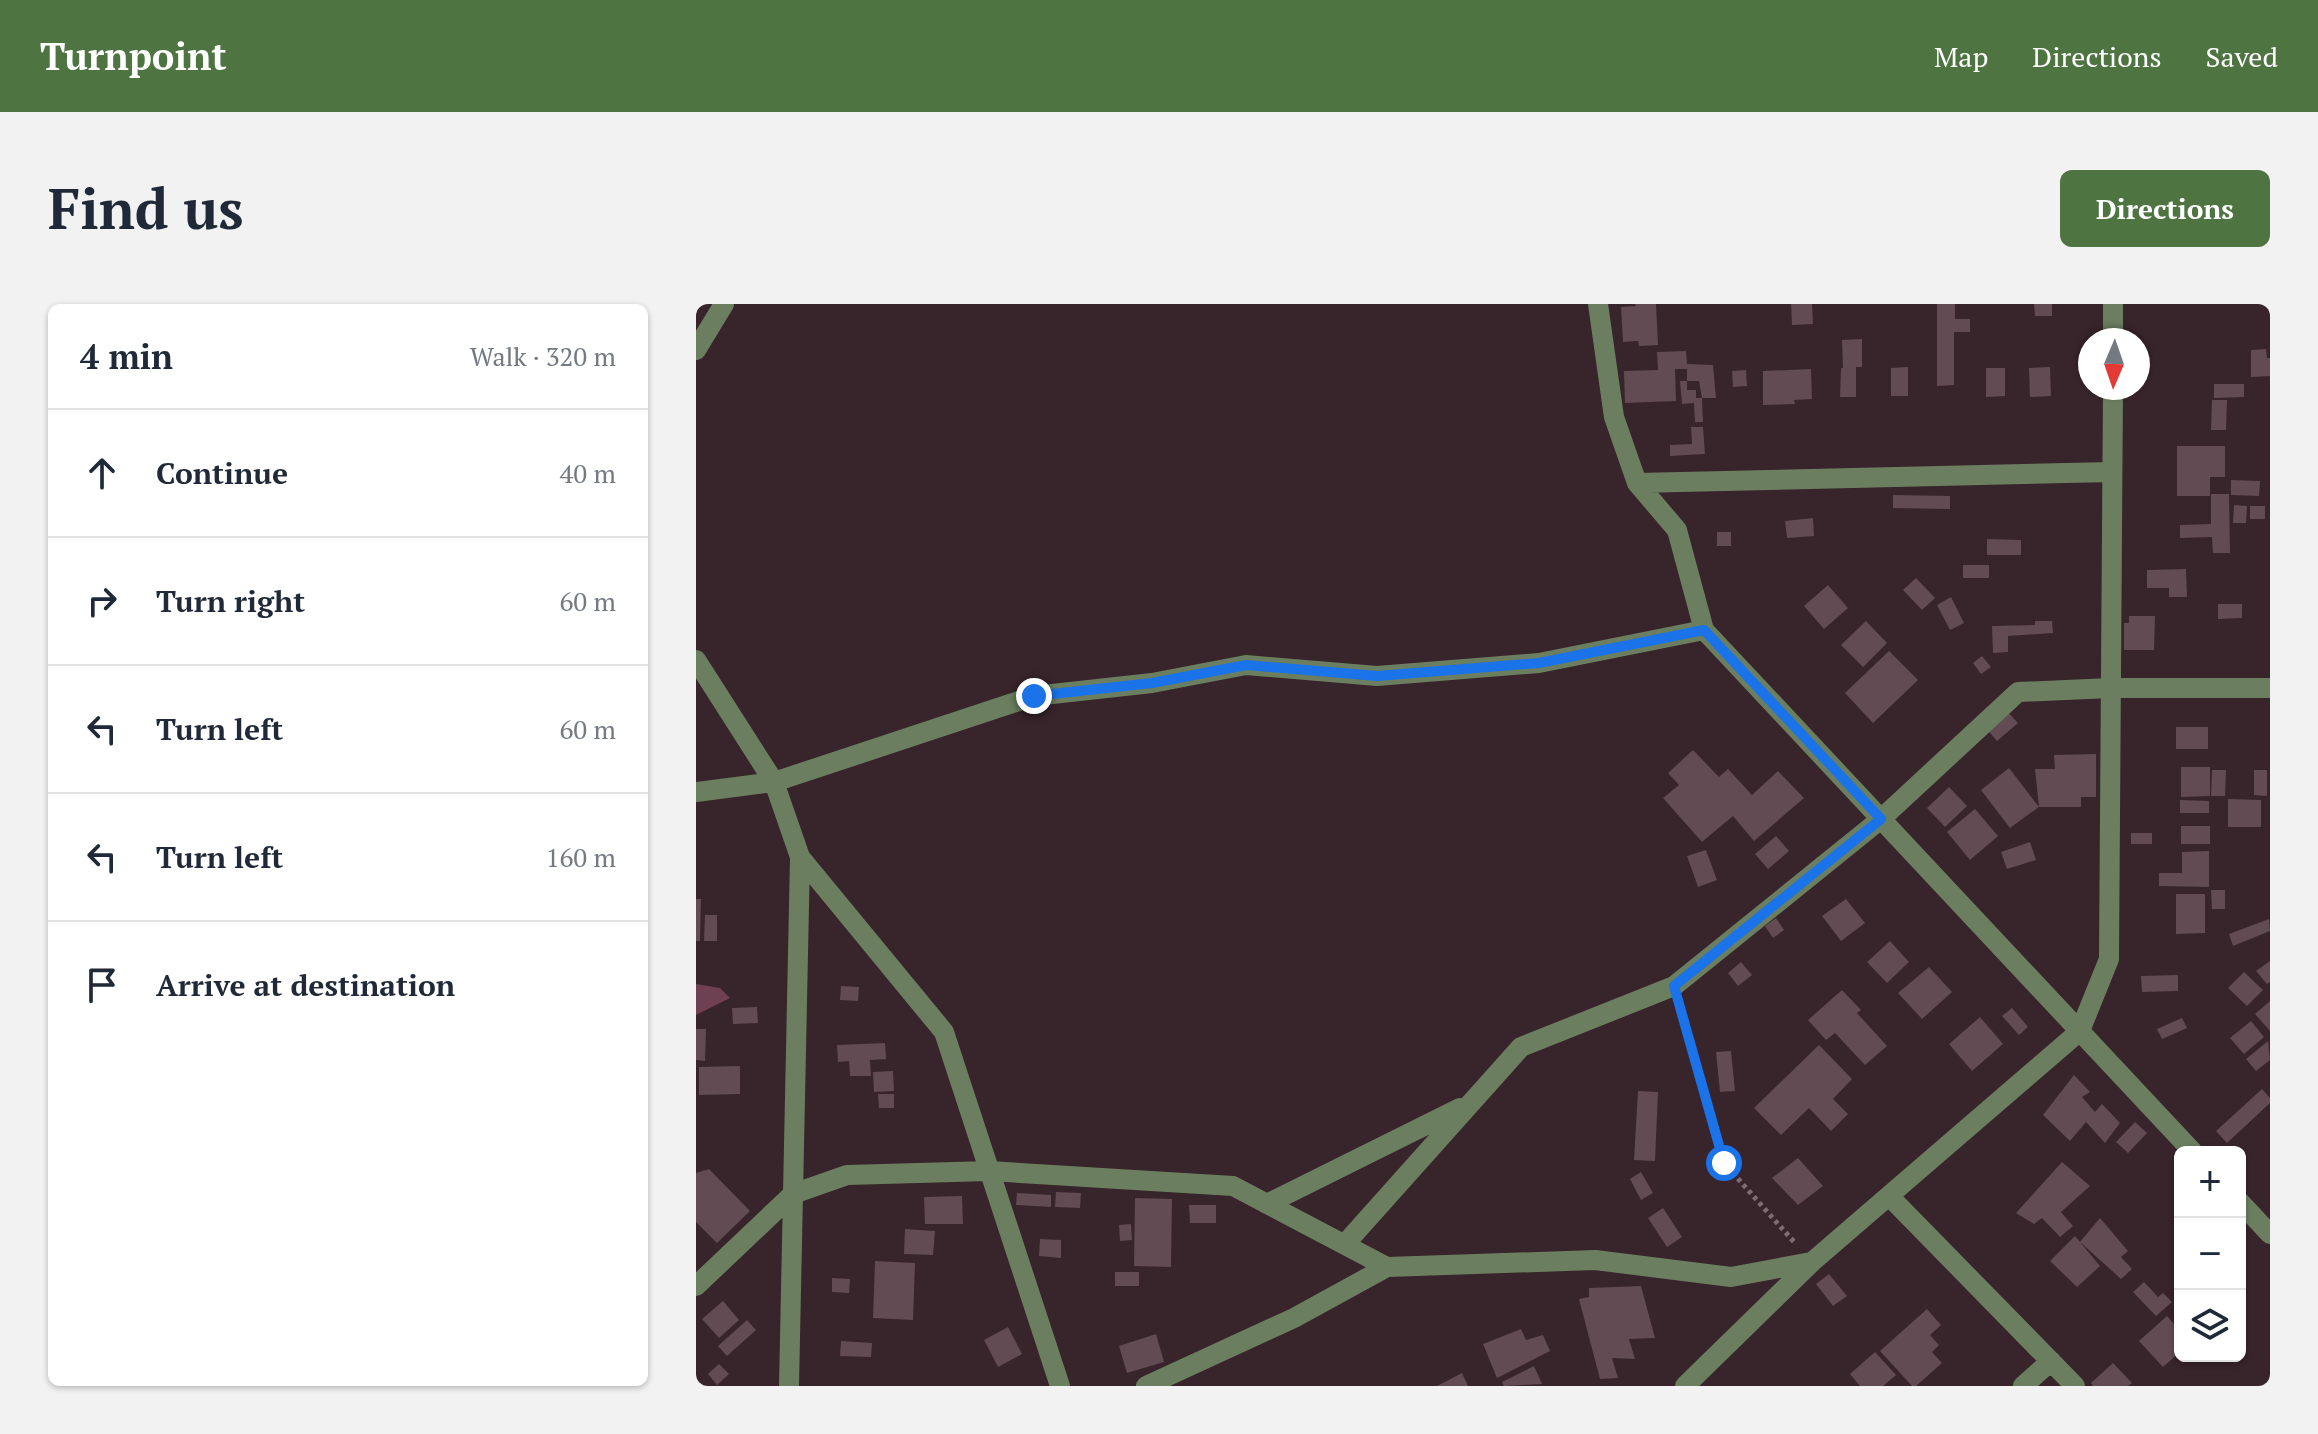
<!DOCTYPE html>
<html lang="en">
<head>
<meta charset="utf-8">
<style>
	body { margin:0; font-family:"PT Serif",serif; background:#f2f2f3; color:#1f2937 }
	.controls { position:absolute; right:24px; bottom:24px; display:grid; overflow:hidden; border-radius:12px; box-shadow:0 2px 6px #0004 }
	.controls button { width:72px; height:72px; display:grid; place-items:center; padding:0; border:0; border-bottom:2px solid #e0e1e3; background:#fff; color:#1f2937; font:40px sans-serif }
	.compass { position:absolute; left:1382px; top:24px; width:72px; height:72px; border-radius:50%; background:#fff; box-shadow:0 2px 6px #0004; rotate:182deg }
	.stop { position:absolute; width:24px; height:24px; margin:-18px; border:6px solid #1a73e8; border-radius:50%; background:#fff }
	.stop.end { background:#1a73e8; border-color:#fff; box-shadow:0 2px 8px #0008 }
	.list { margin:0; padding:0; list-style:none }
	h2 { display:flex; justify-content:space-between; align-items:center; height:104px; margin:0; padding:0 32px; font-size:34px }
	h2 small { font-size:26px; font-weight:400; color:#747a83 }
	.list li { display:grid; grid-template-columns:52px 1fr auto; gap:24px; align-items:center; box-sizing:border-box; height:128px; padding:0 32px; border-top:2px solid #e0e1e3 }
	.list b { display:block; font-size:30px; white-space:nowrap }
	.list em { font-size:26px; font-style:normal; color:#747a83 }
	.icon { flex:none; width:44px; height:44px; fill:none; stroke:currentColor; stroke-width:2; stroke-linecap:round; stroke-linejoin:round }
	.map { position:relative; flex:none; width:1574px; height:1082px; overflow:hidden; border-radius:12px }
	header { display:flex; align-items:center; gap:48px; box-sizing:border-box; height:112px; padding:0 40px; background:#4d7441; color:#fff }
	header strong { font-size:38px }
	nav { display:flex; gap:44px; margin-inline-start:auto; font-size:28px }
	.intro { display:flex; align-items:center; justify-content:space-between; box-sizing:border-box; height:192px; padding:0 48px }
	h1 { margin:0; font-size:56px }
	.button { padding:20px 36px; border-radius:12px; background:#4d7441; color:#fff; font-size:28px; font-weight:700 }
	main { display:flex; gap:48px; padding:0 48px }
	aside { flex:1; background:#fff; border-radius:12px; box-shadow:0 2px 6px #0004 }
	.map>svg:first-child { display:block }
	.green { fill:#6f3f52 }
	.building { fill:#624b53 }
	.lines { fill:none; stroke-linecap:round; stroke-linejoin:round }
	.path { stroke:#7e6c72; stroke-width:5; stroke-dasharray:4 4; stroke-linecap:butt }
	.minor { stroke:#6b7f60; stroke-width:20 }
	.route { stroke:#1a73e8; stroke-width:10 }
</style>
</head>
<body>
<header>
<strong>Turnpoint</strong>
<nav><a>Map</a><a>Directions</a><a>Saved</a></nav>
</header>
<div class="intro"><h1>Find us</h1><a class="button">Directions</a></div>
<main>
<aside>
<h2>4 min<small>Walk · 320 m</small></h2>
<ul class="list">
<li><svg class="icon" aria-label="ahead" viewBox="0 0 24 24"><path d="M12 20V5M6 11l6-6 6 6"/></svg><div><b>Continue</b></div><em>40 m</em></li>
<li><svg class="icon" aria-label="right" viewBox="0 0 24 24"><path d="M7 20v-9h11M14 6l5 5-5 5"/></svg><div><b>Turn right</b></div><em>60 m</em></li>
<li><svg class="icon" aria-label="left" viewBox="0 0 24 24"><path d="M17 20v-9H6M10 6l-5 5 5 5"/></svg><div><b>Turn left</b></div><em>60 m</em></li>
<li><svg class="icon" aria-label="left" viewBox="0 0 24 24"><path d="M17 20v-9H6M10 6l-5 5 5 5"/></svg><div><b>Turn left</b></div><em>160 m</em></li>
<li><svg class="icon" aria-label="arrive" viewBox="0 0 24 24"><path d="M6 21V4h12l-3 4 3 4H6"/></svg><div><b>Arrive at destination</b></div></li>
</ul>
</aside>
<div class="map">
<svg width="1574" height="1082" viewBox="0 0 1574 1082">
	<rect width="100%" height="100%" fill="#38242b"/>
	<path class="green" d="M 0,680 L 24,684 L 34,694 L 0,711 Z"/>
	<path class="building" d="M 939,0 L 960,0 L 962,41 L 943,42 L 942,37 L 927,38 L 925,3 L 940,2 Z
		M 1095,0 L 1116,0 L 1117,20 L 1096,21 Z
		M 1241,0 L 1259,0 L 1259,15 L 1274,15 L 1274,28 L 1258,28 L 1258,81 L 1241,82 Z
		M 1338,0 L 1356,0 L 1356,12 L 1339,12 Z
		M 1166,35 L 1166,63 L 1160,63 L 1160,93 L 1144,93 L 1145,64 L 1147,64 L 1146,36 Z
		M 1570,45 L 1571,54 L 1574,54 L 1574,72 L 1555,73 L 1555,46 Z
		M 990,47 L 991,60 L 1017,61 L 1020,94 L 1006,94 L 1003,77 L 991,77 L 991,65 L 979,65 L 980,97 L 929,99 L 928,67 L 962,66 L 961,48 Z
		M 1212,63 L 1212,92 L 1195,92 L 1195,64 Z
		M 1354,63 L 1355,92 L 1334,93 L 1333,64 Z
		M 1290,64 L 1309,64 L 1309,92 L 1290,93 Z
		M 1115,65 L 1116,95 L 1098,96 L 1099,100 L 1067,101 L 1067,67 Z
		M 1050,66 L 1051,82 L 1037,83 L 1036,67 Z
		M 984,77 L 991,77 L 991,86 L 1000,86 L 1000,94 L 1006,94 L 1007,118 L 999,118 L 998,99 L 986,100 Z
		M 1518,80 L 1548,80 L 1548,93 L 1518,94 Z
		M 1516,96 L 1531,96 L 1530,126 L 1515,126 Z
		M 995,123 L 1007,123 L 1009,150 L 974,152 L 974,141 L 996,140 Z
		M 1481,142 L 1529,142 L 1529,173 L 1514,173 L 1514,192 L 1481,192 Z
		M 1535,176 L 1564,177 L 1563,192 L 1535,191 Z
		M 1515,190 L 1533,190 L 1534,249 L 1517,249 L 1516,233 L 1484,234 L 1484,221 L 1515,220 Z
		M 1197,191 L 1254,192 L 1254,205 L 1197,204 Z
		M 1538,201 L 1551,202 L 1550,219 L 1537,219 Z
		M 1554,202 L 1569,202 L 1569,215 L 1554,215 Z
		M 1117,214 L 1118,232 L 1091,234 L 1089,217 Z
		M 1021,228 L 1035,228 L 1035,242 L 1021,242 Z
		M 1291,235 L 1325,236 L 1325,251 L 1291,251 Z
		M 1267,261 L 1293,261 L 1293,274 L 1267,274 Z
		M 1490,265 L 1491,293 L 1473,293 L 1473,284 L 1451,284 L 1451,266 Z
		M 1220,274 L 1239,294 L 1226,306 L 1207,286 Z
		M 1132,281 L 1152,304 L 1128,325 L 1108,302 Z
		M 1255,293 L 1268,319 L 1254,326 L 1241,301 Z
		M 1522,300 L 1546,300 L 1546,314 L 1522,315 Z
		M 1433,312 L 1459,312 L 1458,346 L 1428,346 L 1428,319 L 1433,319 Z
		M 1170,317 L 1191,339 L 1167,363 L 1145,341 Z
		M 1339,317 L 1356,317 L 1357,329 L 1312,332 L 1312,348 L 1297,349 L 1296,322 L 1339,321 Z
		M 1193,347 L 1222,376 L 1177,419 L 1149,389 Z
		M 1286,352 L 1295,363 L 1285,370 L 1277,359 Z
		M 1310,406 L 1322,419 L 1301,437 L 1289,423 Z
		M 1480,423 L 1512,423 L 1512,445 L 1480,445 Z
		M 997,446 L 1023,473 L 1032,465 L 1056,491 L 1082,467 L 1108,494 L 1058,537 L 1037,512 L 1006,538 L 967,494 L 983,481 L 972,469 Z
		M 1400,450 L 1400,493 L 1385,493 L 1385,503 L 1343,503 L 1314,524 L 1285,486 L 1313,464 L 1343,503 L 1339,465 L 1359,465 L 1358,451 Z
		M 1485,463 L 1514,463 L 1514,492 L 1485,493 Z
		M 1516,466 L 1530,466 L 1529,492 L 1515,492 Z
		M 1558,466 L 1571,466 L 1571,492 L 1558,491 Z
		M 1253,483 L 1271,502 L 1249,523 L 1231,504 Z
		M 1532,495 L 1565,496 L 1565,523 L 1532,523 Z
		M 1484,496 L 1513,497 L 1513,509 L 1484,509 Z
		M 1279,505 L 1302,532 L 1274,556 L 1251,528 Z
		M 1485,522 L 1514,522 L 1514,540 L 1485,540 Z
		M 1435,529 L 1456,529 L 1456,540 L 1435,540 Z
		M 1080,532 L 1093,547 L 1072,565 L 1059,550 Z
		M 1334,538 L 1340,556 L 1311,565 L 1305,548 Z
		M 1010,546 L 1021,576 L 1002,583 L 991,552 Z
		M 1513,547 L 1513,583 L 1463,582 L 1463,569 L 1486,569 L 1486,548 Z
		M 1515,586 L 1529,586 L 1529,605 L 1516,605 Z
		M 1480,590 L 1509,590 L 1509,629 L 1480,630 Z
		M 0,595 L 5,595 L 4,637 L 0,637 Z
		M 1150,595 L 1169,619 L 1145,637 L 1126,612 Z
		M 9,611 L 21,611 L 21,637 L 8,637 Z
		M 1080,614 L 1088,626 L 1077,634 L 1069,622 Z
		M 1573,615 L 1574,627 L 1537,642 L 1533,630 Z
		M 1194,637 L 1213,658 L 1191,679 L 1171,658 Z
		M 1574,657 L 1574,678 L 1571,680 L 1560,667 Z
		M 1045,658 L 1056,671 L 1042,682 L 1032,669 Z
		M 1233,663 L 1256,688 L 1226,715 L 1202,689 Z
		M 1548,668 L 1567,686 L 1551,702 L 1532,684 Z
		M 1482,671 L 1482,687 L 1446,688 L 1445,672 Z
		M 145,682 L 163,683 L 162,697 L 144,696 Z
		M 1146,686 L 1165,706 L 1161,709 L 1191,742 L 1169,761 L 1139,729 L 1130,736 L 1112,716 Z
		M 1574,697 L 1574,727 L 1559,710 Z
		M 61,703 L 62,719 L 37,720 L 36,704 Z
		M 1316,704 L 1332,723 L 1323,731 L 1306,712 Z
		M 1284,713 L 1307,740 L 1276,767 L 1253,740 Z
		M 1486,714 L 1491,724 L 1466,735 L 1461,725 Z
		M 1555,717 L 1568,733 L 1548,750 L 1534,734 Z
		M 0,725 L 10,725 L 9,757 L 0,756 Z
		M 1572,737 L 1574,756 L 1560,767 L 1550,755 Z
		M 189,739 L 190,755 L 174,756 L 175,772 L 154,772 L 153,757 L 142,758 L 141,741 Z
		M 1123,741 L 1156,775 L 1137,795 L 1152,810 L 1135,827 L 1113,804 L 1085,831 L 1058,804 Z
		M 1035,747 L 1039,787 L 1024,788 L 1020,748 Z
		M 44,762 L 44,790 L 3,791 L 3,763 Z
		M 197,767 L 198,787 L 178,788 L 177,768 Z
		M 1378,771 L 1394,788 L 1386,793 L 1399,808 L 1406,800 L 1424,819 L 1409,839 L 1390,818 L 1374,837 L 1347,811 Z
		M 1566,785 L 1574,794 L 1574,799 L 1531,839 L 1520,827 Z
		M 942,787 L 962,788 L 959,857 L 938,856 Z
		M 182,790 L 198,790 L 198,804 L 183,804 Z
		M 1439,818 L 1451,829 L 1432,849 L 1420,838 Z
		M 1102,854 L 1127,882 L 1102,901 L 1076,874 Z
		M 1366,858 L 1394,882 L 1365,908 L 1377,922 L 1364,933 L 1346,914 L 1338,920 L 1320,909 Z
		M 13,865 L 54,907 L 21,939 L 0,918 L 0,869 Z
		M 945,868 L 957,889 L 945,896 L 934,875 Z
		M 360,888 L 385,889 L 384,904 L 359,903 Z
		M 321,889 L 355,891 L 355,903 L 320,901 Z
		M 266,892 L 267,920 L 229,920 L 228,893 Z
		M 439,894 L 476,895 L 475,963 L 438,962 Z
		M 493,901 L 520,901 L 520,919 L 494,919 Z
		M 967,904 L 986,933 L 971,943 L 952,914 Z
		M 1404,914 L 1432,947 L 1425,953 L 1436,965 L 1425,975 L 1384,938 Z
		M 435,920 L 436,936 L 424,937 L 423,921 Z
		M 209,925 L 239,927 L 237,951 L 208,950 Z
		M 1379,932 L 1404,962 L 1381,983 L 1354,957 Z
		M 344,935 L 365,936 L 365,954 L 343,952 Z
		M 179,957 L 219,959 L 217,1016 L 177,1014 Z
		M 419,968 L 443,968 L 443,982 L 419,982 Z
		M 1133,970 L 1151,992 L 1137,1002 L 1120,980 Z
		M 136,974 L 154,975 L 153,989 L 136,988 Z
		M 1448,978 L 1462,993 L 1467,989 L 1476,998 L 1460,1012 L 1437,988 Z
		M 945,982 L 959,1034 L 933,1035 L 939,1055 L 916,1054 L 922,1074 L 904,1075 L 883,995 L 893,993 L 893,984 Z
		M 27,997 L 43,1016 L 23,1034 L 6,1015 Z
		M 1231,1005 L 1245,1021 L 1234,1031 L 1243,1041 L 1236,1048 L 1246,1059 L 1220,1082 L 1216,1082 L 1184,1047 Z
		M 1471,1012 L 1484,1027 L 1484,1048 L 1467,1063 L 1443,1037 Z
		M 51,1016 L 60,1026 L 31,1052 L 22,1042 Z
		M 312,1023 L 326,1050 L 302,1063 L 288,1036 Z
		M 825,1025 L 830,1036 L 847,1031 L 854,1047 L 801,1074 L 787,1040 Z
		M 460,1030 L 468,1058 L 431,1069 L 423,1042 Z
		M 145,1037 L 176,1039 L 175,1053 L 144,1052 Z
		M 1179,1048 L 1200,1071 L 1187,1082 L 1164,1082 L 1154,1070 Z
		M 1417,1059 L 1436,1079 L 1432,1082 L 1397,1082 L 1395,1079 Z
		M 23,1060 L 33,1070 L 21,1081 L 12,1070 Z
		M 838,1062 L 846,1080 L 808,1082 L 806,1078 Z
		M 766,1069 L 772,1082 L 741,1082 Z"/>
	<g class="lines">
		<path class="path" d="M 984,702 L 1028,859 L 1099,939"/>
		<path class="minor" d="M 902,0 L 918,113 L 941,179 L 981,226 L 1008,326 L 1497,848
			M 1417,36 L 1417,0
			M 0,46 L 28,0
			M 941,179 L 1416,168
			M 0,356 L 78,478 L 104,553 L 248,728 L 364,1082
			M 0,488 L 78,478 L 338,392 L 456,379 L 550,361 L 681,372 L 843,359 L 1008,326
			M 1193,892 L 1379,1082
			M 1544,898 L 1574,930
			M 571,900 L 764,804
			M 649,940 L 825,743 L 978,682 L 1185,515 L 1322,388 L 1415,384 L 1574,384
			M 0,982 L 97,890 L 151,871 L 293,867 L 537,882 L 691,963
			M 93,1082 L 104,553
			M 450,1082 L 598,1014 L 691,963 L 899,956 L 1035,973 L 1115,958
			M 989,1082 L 1116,958 L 1384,727 L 1413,655 L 1417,84
			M 1327,1082 L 1355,1057"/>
	</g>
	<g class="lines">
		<path class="route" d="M 338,392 L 456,379 L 550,361 L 681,372 L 843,359 L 1008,326 L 1185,515 L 978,682 L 1028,859"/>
	</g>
</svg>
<div class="controls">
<button>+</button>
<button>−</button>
<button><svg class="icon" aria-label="layers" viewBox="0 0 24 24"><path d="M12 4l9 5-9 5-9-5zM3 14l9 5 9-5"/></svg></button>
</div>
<svg class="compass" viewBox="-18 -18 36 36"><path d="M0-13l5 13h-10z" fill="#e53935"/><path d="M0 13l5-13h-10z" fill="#747a83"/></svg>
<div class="stop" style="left:1028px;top:859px"></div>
<div class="stop end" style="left:338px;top:392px"></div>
</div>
</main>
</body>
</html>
